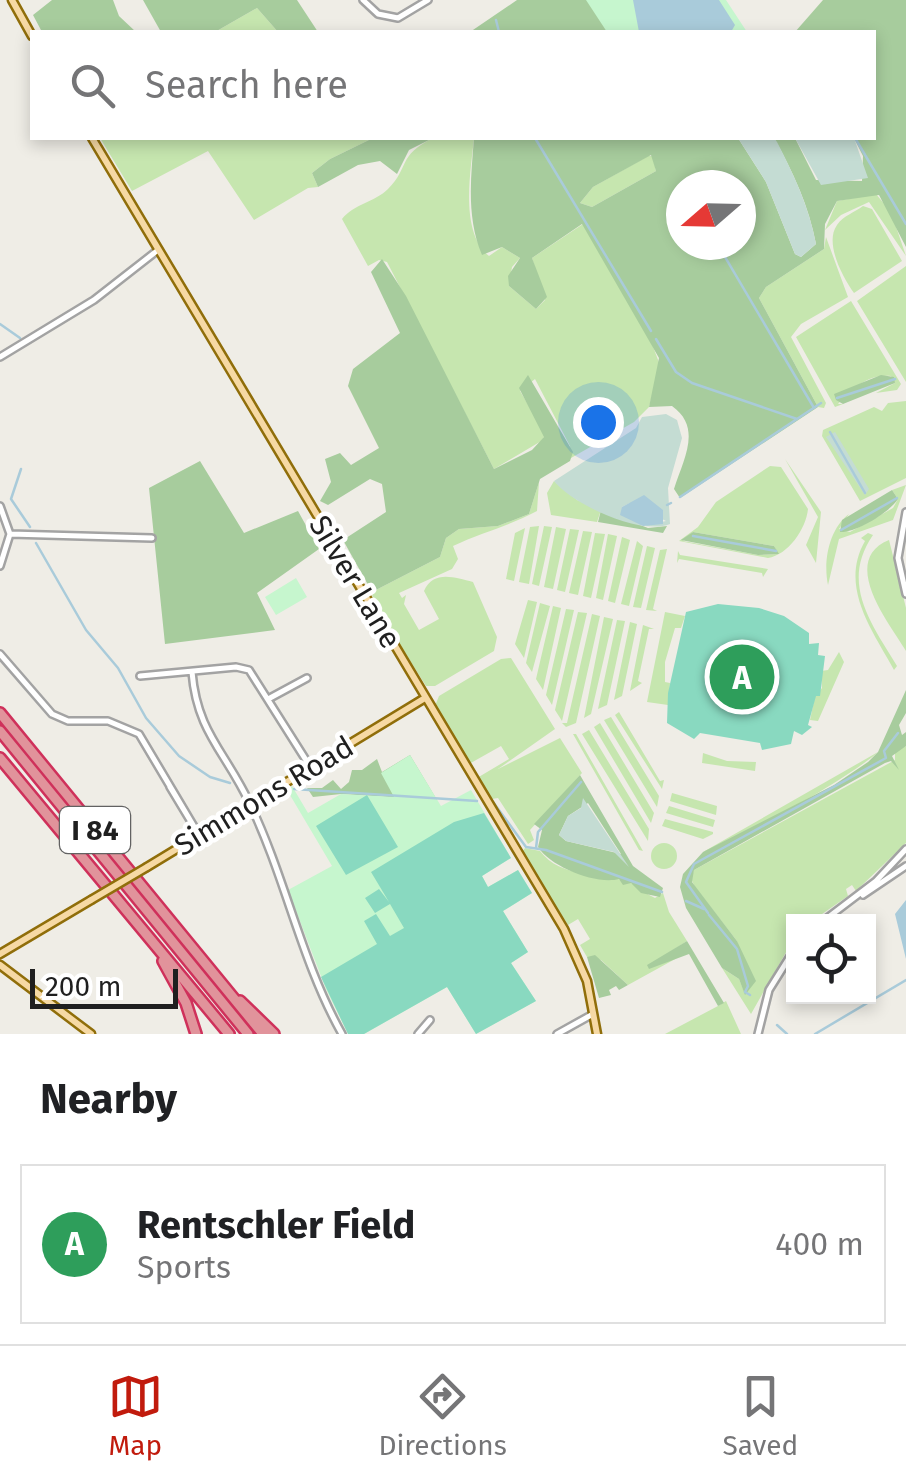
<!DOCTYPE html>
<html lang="en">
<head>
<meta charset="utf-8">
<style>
	body { margin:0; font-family:"Fira Sans",sans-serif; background:#f2f2f2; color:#202124 }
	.controls { position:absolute; right:30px; bottom:30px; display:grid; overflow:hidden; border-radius:0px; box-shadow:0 5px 15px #0003 }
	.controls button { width:90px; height:90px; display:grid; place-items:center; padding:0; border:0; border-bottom:2px solid #e0e0e0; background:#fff; color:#202124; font:50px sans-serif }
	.compass { position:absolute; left:666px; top:170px; width:90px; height:90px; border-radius:50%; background:#fff; box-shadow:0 5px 15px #0003; rotate:250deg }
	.scale { position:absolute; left:30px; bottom:25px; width:148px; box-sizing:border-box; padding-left:10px; border:5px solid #1f1f1f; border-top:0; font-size:28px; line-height:35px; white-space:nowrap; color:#1f1f1f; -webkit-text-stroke:8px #fff; paint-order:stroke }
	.you { position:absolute; left:598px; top:422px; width:35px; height:35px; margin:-25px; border:8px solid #fff; border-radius:50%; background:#1a73e8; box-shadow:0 0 0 15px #1a73e833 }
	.badge { display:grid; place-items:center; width:65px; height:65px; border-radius:50%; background:#c11b0d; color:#fff; font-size:32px; font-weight:700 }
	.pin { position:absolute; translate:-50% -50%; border:5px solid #fff; box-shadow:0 2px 10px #0006 }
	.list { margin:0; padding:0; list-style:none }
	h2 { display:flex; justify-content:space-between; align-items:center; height:130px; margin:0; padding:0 40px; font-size:42px }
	h2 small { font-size:32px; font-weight:400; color:#757577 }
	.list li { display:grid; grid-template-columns:65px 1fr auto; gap:30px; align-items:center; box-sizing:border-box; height:160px; margin:0 20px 20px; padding:0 20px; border:2px solid #e0e0e0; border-radius:0px }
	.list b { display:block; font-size:38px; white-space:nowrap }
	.list p { margin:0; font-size:32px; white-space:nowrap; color:#757577 }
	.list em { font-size:32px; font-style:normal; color:#757577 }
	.icon { flex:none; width:55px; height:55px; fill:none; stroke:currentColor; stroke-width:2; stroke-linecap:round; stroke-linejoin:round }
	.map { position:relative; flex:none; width:906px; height:1034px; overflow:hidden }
	.search { position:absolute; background:#fff; box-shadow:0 5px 15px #0003; left:30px; right:30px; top:30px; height:110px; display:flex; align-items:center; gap:25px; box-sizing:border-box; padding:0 35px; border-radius:0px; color:#757577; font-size:38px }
	.sheet { height:310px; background:#fff }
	nav { display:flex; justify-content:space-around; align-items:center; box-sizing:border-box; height:140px; border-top:2px solid #e0e0e0; background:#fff; font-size:28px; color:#757577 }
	nav a { display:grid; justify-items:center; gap:5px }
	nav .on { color:#c11b0d }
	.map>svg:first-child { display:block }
	.grass { fill:#c6e6af; fill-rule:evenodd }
	.forest { fill:#a7cc9d; fill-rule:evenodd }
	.wetland { fill:#c4dcd3; fill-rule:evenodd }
	.park { fill:#c6f6ce }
	.pitch { fill:#89d9c0 }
	.water { fill:#a9cbda }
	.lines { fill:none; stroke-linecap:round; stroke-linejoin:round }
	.stream { stroke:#a9cbda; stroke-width:2.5 }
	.minor-casing { stroke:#a3a3a3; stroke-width:10 }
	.major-casing { stroke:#906e0a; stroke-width:11 }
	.highway-casing { stroke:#cf315b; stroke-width:14 }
	.minor { stroke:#fff; stroke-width:5 }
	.major { stroke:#f6d9a4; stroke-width:6 }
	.highway { stroke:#e1939b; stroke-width:9 }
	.major-bridge-casing { stroke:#906e0a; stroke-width:11; stroke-linecap:butt }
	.major-bridge { stroke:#f6d9a4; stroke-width:6 }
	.labels { text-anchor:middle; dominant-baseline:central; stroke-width:9; stroke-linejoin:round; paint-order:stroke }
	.shield { fill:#fff; stroke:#626262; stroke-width:2.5 }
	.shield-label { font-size:28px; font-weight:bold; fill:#1f1f1f }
	.street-label { font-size:30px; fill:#1f1f1f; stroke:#fff }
</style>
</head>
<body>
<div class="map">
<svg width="906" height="1034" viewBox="0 0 906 1034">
	<rect width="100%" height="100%" fill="#efede6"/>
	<path class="grass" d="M 257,8 L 278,32 L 215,32 Z
		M 100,138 L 373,138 L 330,159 L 312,173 L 318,187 L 308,188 L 254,220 L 208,151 L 132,191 Z
		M 433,138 L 474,138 C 471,170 459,232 489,256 L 502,247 L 520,258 L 512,267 L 509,286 L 536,309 L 545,300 L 532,258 L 583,224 L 647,331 L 660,365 L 649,407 L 634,422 L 571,458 L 570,446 L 535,379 L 520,391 L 545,433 L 543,440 L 494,469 L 387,262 L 379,260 L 368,266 L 342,219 C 354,204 375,202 388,189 C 410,167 397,156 433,138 Z
		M 648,156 L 653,156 L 656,171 L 592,207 L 580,203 L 593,187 Z
		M 876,194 L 891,212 L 906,256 L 869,202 L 841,215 L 825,230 L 837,201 Z
		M 863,206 L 872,209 L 902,261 L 854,293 C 843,278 824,243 837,225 C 843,216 855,212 863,206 Z
		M 826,237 L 848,297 L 801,324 L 791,337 L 826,403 L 824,408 L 818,407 L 759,298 L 766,287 L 824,249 Z
		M 906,266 L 906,382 L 857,301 Z
		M 851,301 L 901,384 L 897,390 L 876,393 L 895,383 L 891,376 C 868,374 853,388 838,404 L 843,404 L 835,407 L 796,337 Z
		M 906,401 L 906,478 L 860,501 L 822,436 L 823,430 L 874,407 L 882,411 L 888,403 Z
		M 785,459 L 821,512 L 816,563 L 806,545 L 818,517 Z
		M 770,466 L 781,467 L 808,509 C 806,529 788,555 768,558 L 679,541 L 698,527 L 716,502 ZM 693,532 L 774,546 L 778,554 L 758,555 L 683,541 Z
		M 554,481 L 577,500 L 601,510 L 597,522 L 551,515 L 547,493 Z
		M 539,482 L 537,511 C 507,527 482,532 453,546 L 458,559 L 452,569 L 399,593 L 402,598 L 406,595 L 404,604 L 419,630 L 439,619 L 424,591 C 433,570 454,577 473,582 L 497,637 L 494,651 L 435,686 L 426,686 L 373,602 L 372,592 L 440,557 L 446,538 L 459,529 L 498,526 L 529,514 Z
		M 906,485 L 893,520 L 839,539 L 828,585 C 823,561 829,529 849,514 L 839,529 L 850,532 L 893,508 L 898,499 L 892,490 Z
		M 539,526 L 529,584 L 519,582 L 530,527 Z
		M 544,526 L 552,527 L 539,586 L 532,584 Z
		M 556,527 L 566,529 L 553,589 L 544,587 Z
		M 525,528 L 514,581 L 506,579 L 515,533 Z
		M 570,529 L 579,530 L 565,592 L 557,590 Z
		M 583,531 L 592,532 L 578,595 L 569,593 Z
		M 595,533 L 605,534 L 591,598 L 583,596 Z
		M 868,533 L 873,535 C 840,583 871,623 897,666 L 894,670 C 875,634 838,588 865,541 L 861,538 Z
		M 608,534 L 617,536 L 603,600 L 596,598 Z
		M 622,537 L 630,540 L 615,603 L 608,601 Z
		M 889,540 L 906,608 L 906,651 C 893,628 837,561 889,540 Z
		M 637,541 L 643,546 L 629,606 L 621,604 Z
		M 647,546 L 655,548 L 641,608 L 633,607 Z
		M 667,549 L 653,609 L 657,611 L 646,610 L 660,550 Z
		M 678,551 L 680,555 L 768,569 L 763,577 L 762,573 L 679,559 L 677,563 Z
		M 528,600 L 537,602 L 524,658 L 515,644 Z
		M 540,603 L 550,606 L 532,672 L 526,663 Z
		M 553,606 L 561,608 L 543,690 L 536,679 Z
		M 566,609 L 574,610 L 552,705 L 546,695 Z
		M 578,612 L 587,613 L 562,721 L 555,710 Z
		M 665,612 L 685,616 L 681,628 L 675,628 L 665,662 L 665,682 L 670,683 L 668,705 L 647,702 Z
		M 592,614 L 600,616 L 576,723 L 566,727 L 562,723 L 567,723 Z
		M 604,617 L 613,619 L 591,714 L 584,718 Z
		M 617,620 L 625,621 L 607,705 L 598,709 Z
		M 630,622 L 637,624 L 622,696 L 614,700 Z
		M 643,625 L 654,629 L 649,629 L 638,681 L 642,683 L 630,691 Z
		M 839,652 L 844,662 L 818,721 L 810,720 L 815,696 L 822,688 L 821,671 L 828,670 Z
		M 511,658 L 555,729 L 498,769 L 560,738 L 582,773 L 530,830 L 534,840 L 528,844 L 498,798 L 492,799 L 477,778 L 509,759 L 501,746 L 469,764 L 435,706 L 439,696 L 501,659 Z
		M 619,712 L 660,781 L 664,780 L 662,789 L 615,715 Z
		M 611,717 L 659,796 L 657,807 L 604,720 Z
		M 600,723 L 654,813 L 651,823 L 594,727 Z
		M 589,730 L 649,829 L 648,841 L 582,734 Z
		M 573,734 L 576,734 L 643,851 L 639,850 Z
		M 906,746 L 906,843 L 856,891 L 852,885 L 846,889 L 848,896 L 812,921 L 794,922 L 793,940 L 751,1014 L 722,968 L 739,979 L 745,994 L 737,941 L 695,887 L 691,879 L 694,870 L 895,760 L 895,751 Z
		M 878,752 C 855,774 732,845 703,852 Z
		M 703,753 L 727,761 L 756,762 L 755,771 L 702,763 Z
		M 672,793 L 717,806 L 716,815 L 670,801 Z
		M 669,806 L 715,820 L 713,827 L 666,813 Z
		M 665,819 L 713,832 L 713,834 L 703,839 L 662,826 Z
		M651 856a13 13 0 1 1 26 0a13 13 0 1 1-26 0Z
		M 525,848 L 540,851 C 561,879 601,872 629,882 C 638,886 646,894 655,898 L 663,893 L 669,912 L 687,941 L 648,966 L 677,958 L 628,985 L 601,960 L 587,957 L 580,945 L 590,939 L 578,919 L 568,925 L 522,852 Z
		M 726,1001 L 741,1034 L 665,1034 L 718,1006 Z"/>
	<path class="forest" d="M 52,0 L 113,0 L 119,16 L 136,32 L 42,32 L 33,15 Z
		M 143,0 L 297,0 L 318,32 L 278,32 L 257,8 L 215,32 L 161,32 Z
		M 517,0 L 633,0 L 620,32 L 470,32 Z
		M 823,0 L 906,0 L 906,247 L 879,195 L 837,201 L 825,224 L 824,249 L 766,287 L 759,298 L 818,407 L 680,498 L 674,489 C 683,460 703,428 672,406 L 649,407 L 659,358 L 582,224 L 532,258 L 547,297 L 536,309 L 509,286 L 508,276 L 520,258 L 502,247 L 482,255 C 466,217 471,177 474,138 L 738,138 L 766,182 L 795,254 L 801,257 L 816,244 C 809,206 793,172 774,138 L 795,138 L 816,180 L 862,181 L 863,156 L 854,138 L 874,138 L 874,32 L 795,32 ZM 651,155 L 656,171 L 592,207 L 580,203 L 593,187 ZM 681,185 L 741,185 L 741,245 L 681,245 Z
		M 373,138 L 433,138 L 409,150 L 397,174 L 380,161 L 358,165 L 318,187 L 312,173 L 330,159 Z
		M 382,259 L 406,296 L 494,469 L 532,450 L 544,437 L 519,388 L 528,375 L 573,452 L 570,461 L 540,479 L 529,514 L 498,526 L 459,529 L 446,538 L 440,557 L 372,592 L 343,540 L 386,512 L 382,484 L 370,479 L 328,505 L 320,501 L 331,482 L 325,459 L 340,453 L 351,465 L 379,448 L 348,386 L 353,369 L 400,333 L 371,272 Z
		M 881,375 L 894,377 L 895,383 L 843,404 L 836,400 L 834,394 Z
		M 200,461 L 244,533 L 298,511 L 319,549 L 257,593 L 275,630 L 165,644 L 149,488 Z
		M 892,490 L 898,499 C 890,512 856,533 840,532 L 842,520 Z
		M 601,510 L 648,528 L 667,526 L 663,533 L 598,522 Z
		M 693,532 L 774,546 L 779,554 L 758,555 L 681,540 Z
		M 906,690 L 906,713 L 899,725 L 902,735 L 906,732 L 906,746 L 892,756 L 899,770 L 891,761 L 885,763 L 694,870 L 692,882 L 737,941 L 756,981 L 745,995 L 739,979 L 722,968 L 686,908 L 680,887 L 683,874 L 703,852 L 834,785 L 868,762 L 878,752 Z
		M 410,755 L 437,800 L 341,794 L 313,797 L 307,788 L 322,788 L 333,780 L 341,789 L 349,782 L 352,770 L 362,770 L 377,759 L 382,772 Z
		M 580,775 L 633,866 L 663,888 L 660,897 L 641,893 L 631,883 L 623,885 L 619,879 C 596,885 551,867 538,847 L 542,830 L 534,824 ZM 588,803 L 621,854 L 566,841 L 559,835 L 568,816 Z
		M 687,941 L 724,1003 L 718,1006 L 689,954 L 649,969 L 647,965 Z
		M 595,955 L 628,985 L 619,990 L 616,986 L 609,990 L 611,995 L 599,998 L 587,957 Z"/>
	<path class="wetland" d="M 738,138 L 774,138 L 777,142 C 794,175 809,207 816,244 L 801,257 L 795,254 L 766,182 Z
		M 795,138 L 854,138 L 868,178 L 821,185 Z
		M 666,414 L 677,420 L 682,438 L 668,488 L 670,524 C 640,536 572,504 554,481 L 636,428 L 642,417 ZM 630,503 L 666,521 L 643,526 L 622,507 Z
		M 835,432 L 869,489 L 865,495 L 826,437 Z
		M 583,798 L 629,867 L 614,852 L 566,841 L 559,835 L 568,816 L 581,808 Z"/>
	<path class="park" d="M 586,0 L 726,0 L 747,32 L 607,32 Z
		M 296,578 L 307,597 L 276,615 L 265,597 Z
		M 410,755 L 441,806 L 471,790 L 511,858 L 482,876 L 488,887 L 518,870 L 532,893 L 503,911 L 528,952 L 511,963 L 536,1001 L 476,1034 L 447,987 L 364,1034 L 348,1034 L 326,989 L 288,890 L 332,866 L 287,790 L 292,786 L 308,813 L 341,794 L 394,797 L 381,773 Z"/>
	<path class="pitch" d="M 718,604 L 759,608 L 784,616 L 809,633 L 809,644 L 819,643 L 818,655 L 825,656 L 820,696 L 816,696 L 808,725 L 812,727 L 802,735 L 794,731 L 791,744 L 762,750 L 760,743 L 700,733 L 694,739 L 667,723 L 668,693 L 686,612 Z
		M 367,795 L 398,847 L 346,875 L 316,826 Z
		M 484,813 L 511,858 L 482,876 L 488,887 L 518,870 L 532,893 L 503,911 L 528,952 L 511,963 L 536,1001 L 476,1034 L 447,987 L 364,1034 L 348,1034 L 321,977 L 377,944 L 364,921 L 376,914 L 390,936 L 404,928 L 390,904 L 375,913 L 365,898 L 379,889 L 389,902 L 371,872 L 454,822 Z"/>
	<path class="water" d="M 719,0 L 735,25 L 731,32 L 639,32 L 633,0 Z
		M 644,495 L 663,510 L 663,524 L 643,526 L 620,515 L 622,507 Z
		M 906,900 L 906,959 L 895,914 Z"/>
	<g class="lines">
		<path class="stream" d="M 496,20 L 499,32
			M 535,138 L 651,331
			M 855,138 L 906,224
			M 683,184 L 683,185
			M 718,245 L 814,408
			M 0,324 L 20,338
			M 656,339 L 676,372 L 692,383 L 797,419
			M 837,398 L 895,379
			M 830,432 L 865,493
			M 21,469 L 11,499 L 30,527
			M 680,497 L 821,403
			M 667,505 L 671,503
			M 841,530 L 897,498
			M 693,536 L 776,551
			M 36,543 L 86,630 L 118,668 L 146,718 L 179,756 L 210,777 L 230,783
			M 294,789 L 477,801
			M 493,802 L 526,847 L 546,850 L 662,892
			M 536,848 L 538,832 L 581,782
			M 686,901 L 704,909
			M 708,913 L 686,882 L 694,864 L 886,758 L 884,751 L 898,733
			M 709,915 L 737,949 L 748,986 L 745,992 L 750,995
			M 777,1025 L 787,1034
			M 815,1034 L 906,980"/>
		<g class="minor-casing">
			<path id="minor" d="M 363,0 L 378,14 L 398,18 L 428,0
				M 0,357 L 94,300 L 158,250
				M 0,506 L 10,534 L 0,566
				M 906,512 L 898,558 L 906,594
				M 10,534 L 152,538
				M 0,654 L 52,714 L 68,721 L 108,721 L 139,734 L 199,835
				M 192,672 C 197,733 226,752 250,804 C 286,879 301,961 342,1034
				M 140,676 L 236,667 L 249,670 L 311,768
				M 270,698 L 307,678
				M 170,787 L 199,835
				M 863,895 L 906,866
				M 822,922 L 876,881 L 906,849
				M 418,1034 L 430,1020
				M 557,1034 L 593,1014
				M 758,1034 L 769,990 L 794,950"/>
		</g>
		<g class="major-casing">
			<path id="major" d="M 12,0 L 32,36
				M 92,138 L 564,929 L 587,981 L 597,1034
				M 147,867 L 425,698
				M 0,954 L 91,900
				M 0,965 L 91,1034"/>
		</g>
		<g class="highway-casing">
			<path id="highway" d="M 0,713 L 263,1034
				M 0,731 L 248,1034
				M 0,758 L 229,1034
				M 163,961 L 186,1003 L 196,1034
				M 240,1001 L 274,1034"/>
		</g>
		<use href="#minor" class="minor"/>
		<use href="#major" class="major"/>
		<use href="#highway" class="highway"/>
		<g class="major-bridge-casing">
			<path id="major-bridge" d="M 91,900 L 147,867"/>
		</g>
		<use href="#major-bridge" class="major-bridge"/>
	</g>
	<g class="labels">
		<rect class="shield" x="60" y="807" width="70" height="46" rx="8"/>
		<g class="shield-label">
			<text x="95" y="830">I 84</text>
		</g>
		<g class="street-label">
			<text transform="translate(355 582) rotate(59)">Silver Lane</text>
			<text transform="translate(264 796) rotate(-31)">Simmons Road</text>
		</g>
	</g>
</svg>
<div class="controls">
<button><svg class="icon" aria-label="locate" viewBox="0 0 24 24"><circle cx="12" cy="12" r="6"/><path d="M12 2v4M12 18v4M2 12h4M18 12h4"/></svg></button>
</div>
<svg class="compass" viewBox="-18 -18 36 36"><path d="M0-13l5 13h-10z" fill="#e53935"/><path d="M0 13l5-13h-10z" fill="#757577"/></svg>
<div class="scale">200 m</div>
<div class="you"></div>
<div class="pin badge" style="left:742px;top:677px;background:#2e9e5b">A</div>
<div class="search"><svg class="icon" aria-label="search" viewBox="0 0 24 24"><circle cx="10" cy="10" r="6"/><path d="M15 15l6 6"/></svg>Search here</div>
</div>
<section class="sheet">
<h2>Nearby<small></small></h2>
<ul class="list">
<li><span class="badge" style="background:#2e9e5b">A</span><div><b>Rentschler Field</b><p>Sports</p></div><em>400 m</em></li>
</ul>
</section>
<nav>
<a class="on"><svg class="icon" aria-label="map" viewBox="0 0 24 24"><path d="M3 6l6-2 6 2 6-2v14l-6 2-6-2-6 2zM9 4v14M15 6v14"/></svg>Map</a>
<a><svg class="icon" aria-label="directions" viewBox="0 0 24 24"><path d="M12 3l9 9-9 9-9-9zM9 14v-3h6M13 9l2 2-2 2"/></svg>Directions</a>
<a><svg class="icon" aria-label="saved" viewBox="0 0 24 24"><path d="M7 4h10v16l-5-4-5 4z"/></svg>Saved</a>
</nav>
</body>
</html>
